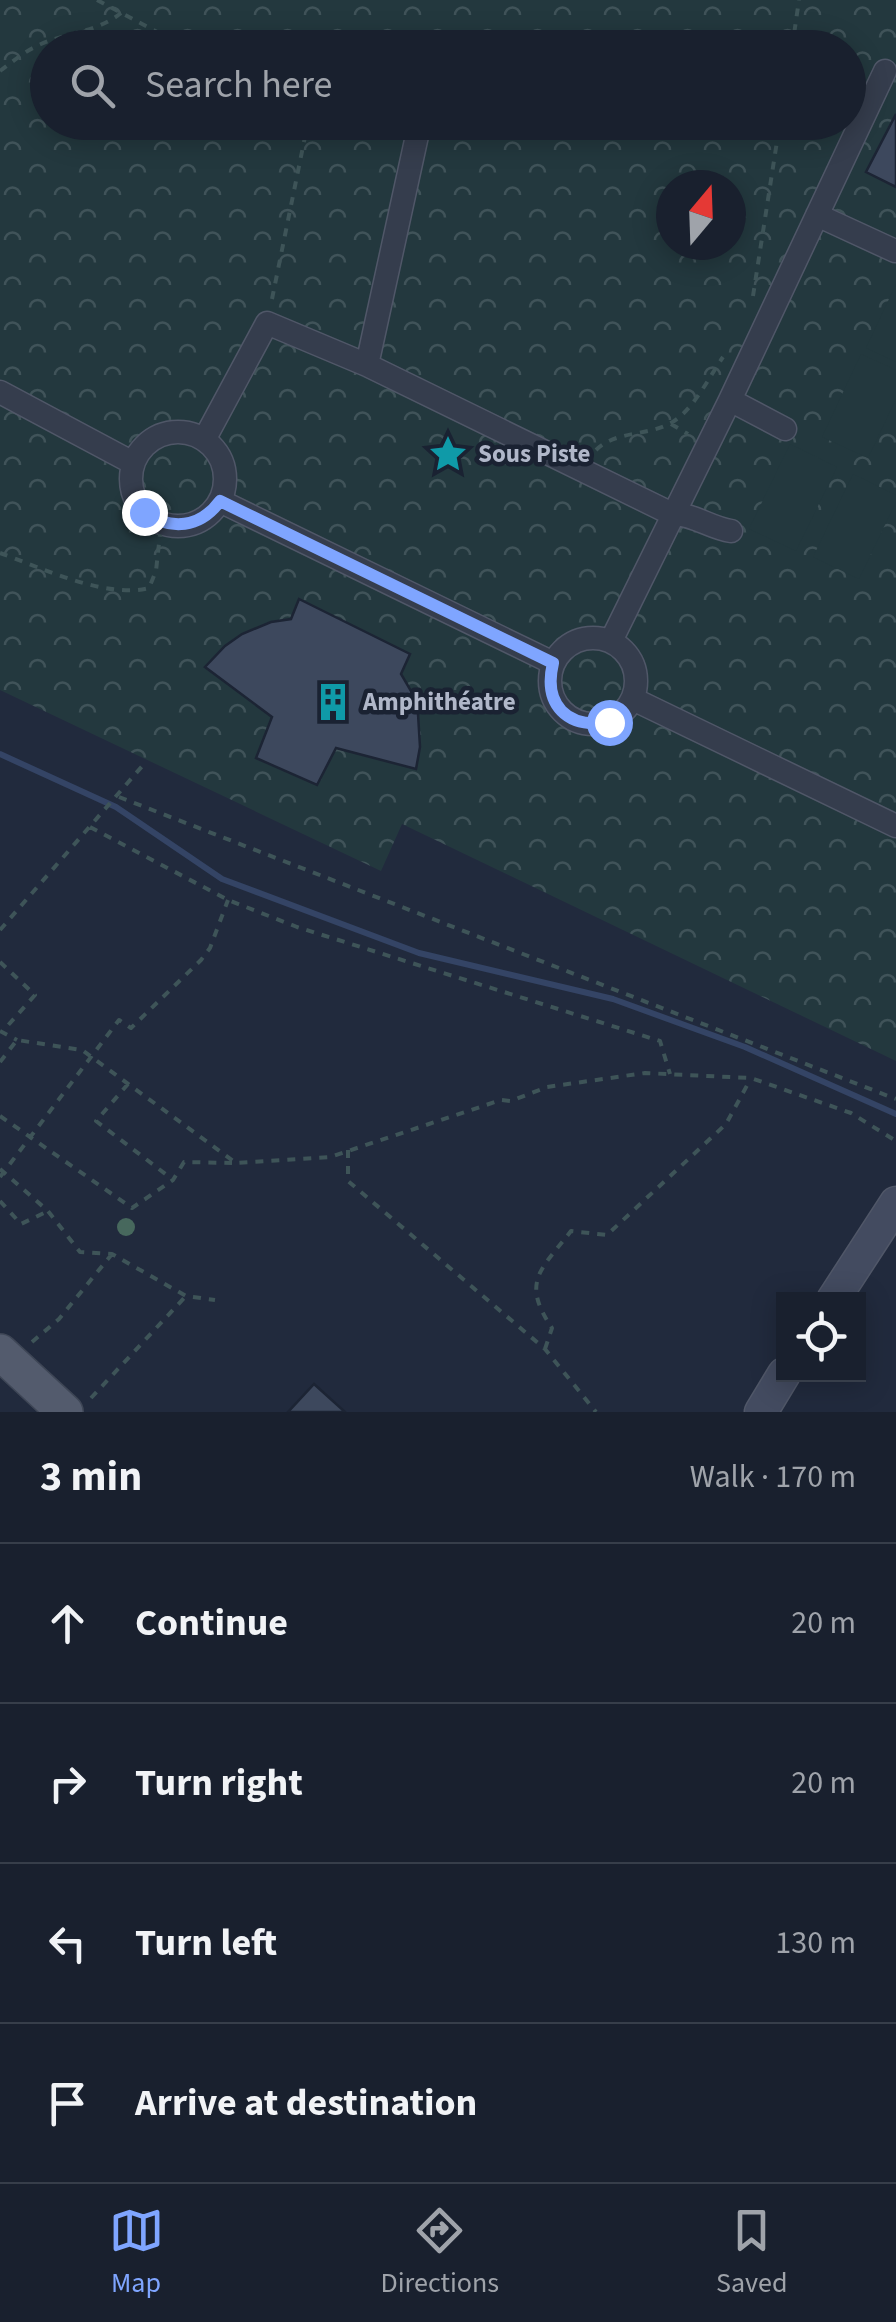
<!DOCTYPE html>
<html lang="en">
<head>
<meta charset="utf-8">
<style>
	body { margin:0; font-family:"Source Sans 3",sans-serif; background:#222836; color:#f1f3f6 }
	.controls { position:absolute; right:30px; bottom:30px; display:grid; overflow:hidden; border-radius:0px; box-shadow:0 5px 25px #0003 }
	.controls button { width:90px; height:90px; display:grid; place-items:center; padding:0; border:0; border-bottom:2px solid #373e4a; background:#19202e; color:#f1f3f6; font:50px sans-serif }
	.compass { position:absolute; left:656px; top:170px; width:90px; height:90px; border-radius:50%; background:#19202e; box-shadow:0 5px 25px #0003; rotate:19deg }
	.stop { position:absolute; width:30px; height:30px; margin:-22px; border:8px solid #7fa5ff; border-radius:50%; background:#fff }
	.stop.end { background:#7fa5ff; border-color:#fff; box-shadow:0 2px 10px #0008 }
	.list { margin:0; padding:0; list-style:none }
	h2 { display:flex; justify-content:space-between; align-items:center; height:130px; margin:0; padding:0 40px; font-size:42px }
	h2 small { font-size:32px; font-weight:400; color:#9fa3aa }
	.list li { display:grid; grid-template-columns:65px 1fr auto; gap:30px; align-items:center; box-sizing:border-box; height:160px; padding:0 40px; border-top:2px solid #373e4a }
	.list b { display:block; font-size:38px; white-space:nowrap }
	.list em { font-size:32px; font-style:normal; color:#9fa3aa }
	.icon { flex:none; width:55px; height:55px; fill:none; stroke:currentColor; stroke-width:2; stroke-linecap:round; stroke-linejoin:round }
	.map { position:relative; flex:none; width:896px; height:1412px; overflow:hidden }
	.search { position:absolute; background:#19202e; box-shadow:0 5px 25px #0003; left:30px; right:30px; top:30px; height:110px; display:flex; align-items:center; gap:25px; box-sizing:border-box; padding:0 35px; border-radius:55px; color:#9fa3aa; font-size:38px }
	.sheet { height:770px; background:#19202e }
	nav { display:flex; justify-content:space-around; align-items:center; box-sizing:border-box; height:140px; border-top:2px solid #373e4a; background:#19202e; font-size:28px; color:#9fa3aa }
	nav a { display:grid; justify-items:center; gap:5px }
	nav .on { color:#7fa5ff }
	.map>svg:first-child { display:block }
	.forest { fill:url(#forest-crowns); fill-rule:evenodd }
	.pitch { fill:#23383e }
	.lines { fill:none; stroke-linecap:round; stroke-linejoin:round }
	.stream { stroke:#344465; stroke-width:6 }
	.building { fill:#3d485d; stroke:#1c2434; stroke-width:2.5 }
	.street-casing { stroke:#505768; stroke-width:25 }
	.secondary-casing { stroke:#505768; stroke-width:35 }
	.primary-casing { stroke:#3e4656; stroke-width:38 }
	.path { stroke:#3e5458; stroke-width:4; stroke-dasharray:8 8; stroke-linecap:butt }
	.street { stroke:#353d4d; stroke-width:22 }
	.secondary { stroke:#434b60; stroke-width:32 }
	.primary { stroke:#535b6d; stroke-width:35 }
	.tree { fill:#47685d }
	.route { stroke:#7fa5ff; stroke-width:12 }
	.labels { text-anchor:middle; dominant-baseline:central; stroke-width:9; stroke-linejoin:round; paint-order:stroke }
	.poi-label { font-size:25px; font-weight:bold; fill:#b0b7c9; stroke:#1a2232; text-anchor:start }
</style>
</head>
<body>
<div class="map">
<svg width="896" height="1412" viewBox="0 0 896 1412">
	<defs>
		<pattern id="forest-crowns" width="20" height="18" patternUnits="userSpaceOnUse" patternTransform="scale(2.5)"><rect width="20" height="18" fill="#23383e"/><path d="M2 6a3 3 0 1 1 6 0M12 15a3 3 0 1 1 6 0" fill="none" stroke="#405359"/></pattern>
	</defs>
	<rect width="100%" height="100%" fill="#212a3d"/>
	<path class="forest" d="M 0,0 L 896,0 L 896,1061 L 402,824 L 381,871 L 0,690 ZM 48,48 L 848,48 L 848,122 L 48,122 ZM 671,185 L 731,185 L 731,245 L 671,245 Z"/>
	<path class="pitch" d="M 896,284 L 896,362 L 866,348 Z
		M 861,354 L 896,370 L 896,399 L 868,458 L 822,437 Z
		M 790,444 L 837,467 L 796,551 L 749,529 Z
		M 853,474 L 896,495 L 896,502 L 859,579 L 813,557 Z"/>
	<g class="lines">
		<path class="stream" d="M 0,754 L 116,807 L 222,879 L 419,953 L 613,999 L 745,1047 L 896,1114"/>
	</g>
	<path class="building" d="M 896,114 L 896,187 L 866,172 Z
		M 299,599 L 410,654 L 401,674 L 411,691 L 418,714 L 420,747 L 416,769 L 336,748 L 317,785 L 256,758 L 272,717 L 205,667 L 225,646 L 242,634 L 271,622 L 291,619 Z
		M 314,1384 L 345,1412 L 288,1412 Z"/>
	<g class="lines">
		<g class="street-casing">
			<path id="street" d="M 817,215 L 895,251
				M 367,365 L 420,122
				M 0,392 L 133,463
				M 730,400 L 785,429
				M131 479a47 47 0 1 1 94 0a47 47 0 1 1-94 0Z
				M 204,440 L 267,323 L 367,365 L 672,514 C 694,514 710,528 731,531
				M 220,501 L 553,663
				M550 681a43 43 0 1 1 86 0a43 43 0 1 1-86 0Z
				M 611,641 L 730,400 L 885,71
				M 633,699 L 896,826"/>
		</g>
		<g class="secondary-casing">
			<path id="secondary" d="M 833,1300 L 896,1203
				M 761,1412 L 784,1374"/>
		</g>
		<g class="primary-casing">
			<path id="primary" d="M 0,1352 L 65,1412"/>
		</g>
		<path class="path" d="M 97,0 L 187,48
			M 792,48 L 799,0
			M 0,71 C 11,63 21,54 33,48 C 62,32 95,34 121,13
			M 753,296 L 780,122
			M 272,299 L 308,122
			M 671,424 L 688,434
			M 596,450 C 615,431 646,436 669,424 C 692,413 709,377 723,357
			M 0,553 C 42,568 106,599 149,588 L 156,571 L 161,525
			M 119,797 L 896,1099
			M 90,827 L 228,900 L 297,927 L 660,1041 L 670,1074
			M 0,930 L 144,764
			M 0,962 L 35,995 L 2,1032
			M 0,1031 L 17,1040
			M 0,1062 L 17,1040 L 82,1050 L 236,1163 L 330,1157 L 501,1100 L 511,1101 L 547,1087 L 645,1073 L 751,1078 L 851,1113 L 896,1141
			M 128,1084 L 96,1121 L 172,1179
			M 0,1116 L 132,1208 L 173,1180 L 184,1162 L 232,1163
			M 348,1150 L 348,1181 L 545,1349 L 596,1412
			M 0,1169 L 48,1211 L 80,1252 L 112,1254 L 186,1296 L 215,1300
			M 0,1177 L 119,1020 L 131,1028 L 201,960 L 210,948 L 228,900
			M 0,1201 L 21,1224 L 48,1211
			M 32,1342 L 59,1319 L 112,1254
			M 545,1349 L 552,1328 C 520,1281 542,1269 571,1231 L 607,1235 L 726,1124 L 750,1080
			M 91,1398 L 186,1296"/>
		<use href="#street" class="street"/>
		<use href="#secondary" class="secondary"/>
		<use href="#primary" class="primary"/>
	</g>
	<circle class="tree" cx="126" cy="1227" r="9"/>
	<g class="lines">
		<path class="route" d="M 144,512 C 171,531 200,528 220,501 L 553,663 C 543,705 567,729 609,722"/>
	</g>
	<defs>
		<g id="sight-bare" transform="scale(3)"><path d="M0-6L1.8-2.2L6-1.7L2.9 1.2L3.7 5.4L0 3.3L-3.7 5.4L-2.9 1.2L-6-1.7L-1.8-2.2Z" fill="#0f9aa8" stroke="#1a2232" stroke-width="2.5" paint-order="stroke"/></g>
		<g id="building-bare" transform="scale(3)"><path d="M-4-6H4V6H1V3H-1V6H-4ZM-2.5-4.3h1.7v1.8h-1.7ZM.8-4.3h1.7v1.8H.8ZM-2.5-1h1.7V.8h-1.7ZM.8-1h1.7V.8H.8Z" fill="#0f9aa8" stroke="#1a2232" stroke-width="2.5" paint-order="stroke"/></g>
	</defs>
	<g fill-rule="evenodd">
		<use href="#sight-bare" x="448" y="454"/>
		<use href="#building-bare" x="333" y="702"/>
	</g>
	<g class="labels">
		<g class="poi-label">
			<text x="478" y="454">Sous Piste</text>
			<text x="363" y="702">Amphithéatre</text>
		</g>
	</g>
</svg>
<div class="controls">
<button><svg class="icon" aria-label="locate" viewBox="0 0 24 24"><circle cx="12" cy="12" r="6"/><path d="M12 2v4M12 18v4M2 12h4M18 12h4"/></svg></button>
</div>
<svg class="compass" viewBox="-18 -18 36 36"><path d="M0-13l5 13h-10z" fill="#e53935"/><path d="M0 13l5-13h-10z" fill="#9fa3aa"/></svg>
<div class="stop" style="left:609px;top:722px"></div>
<div class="stop end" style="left:144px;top:512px"></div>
<div class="search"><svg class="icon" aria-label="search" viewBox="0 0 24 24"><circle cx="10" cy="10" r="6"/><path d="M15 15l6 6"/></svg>Search here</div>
</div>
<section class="sheet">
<h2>3 min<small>Walk · 170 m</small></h2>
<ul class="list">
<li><svg class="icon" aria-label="ahead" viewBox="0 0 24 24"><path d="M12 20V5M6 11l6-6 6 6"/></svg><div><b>Continue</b></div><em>20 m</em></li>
<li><svg class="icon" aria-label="right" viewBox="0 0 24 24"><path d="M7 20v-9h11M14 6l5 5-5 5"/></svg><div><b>Turn right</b></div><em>20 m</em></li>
<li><svg class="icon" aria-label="left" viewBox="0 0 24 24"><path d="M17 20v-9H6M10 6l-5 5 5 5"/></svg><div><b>Turn left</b></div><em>130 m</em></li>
<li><svg class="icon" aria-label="arrive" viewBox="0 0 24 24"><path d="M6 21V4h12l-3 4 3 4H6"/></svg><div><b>Arrive at destination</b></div></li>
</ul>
</section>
<nav>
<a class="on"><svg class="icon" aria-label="map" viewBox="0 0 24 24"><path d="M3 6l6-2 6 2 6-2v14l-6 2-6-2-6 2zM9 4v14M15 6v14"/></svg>Map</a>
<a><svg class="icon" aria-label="directions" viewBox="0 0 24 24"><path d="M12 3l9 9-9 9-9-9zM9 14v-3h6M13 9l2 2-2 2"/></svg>Directions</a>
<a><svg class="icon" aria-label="saved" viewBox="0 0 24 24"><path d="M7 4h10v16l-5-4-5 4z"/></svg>Saved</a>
</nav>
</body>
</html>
